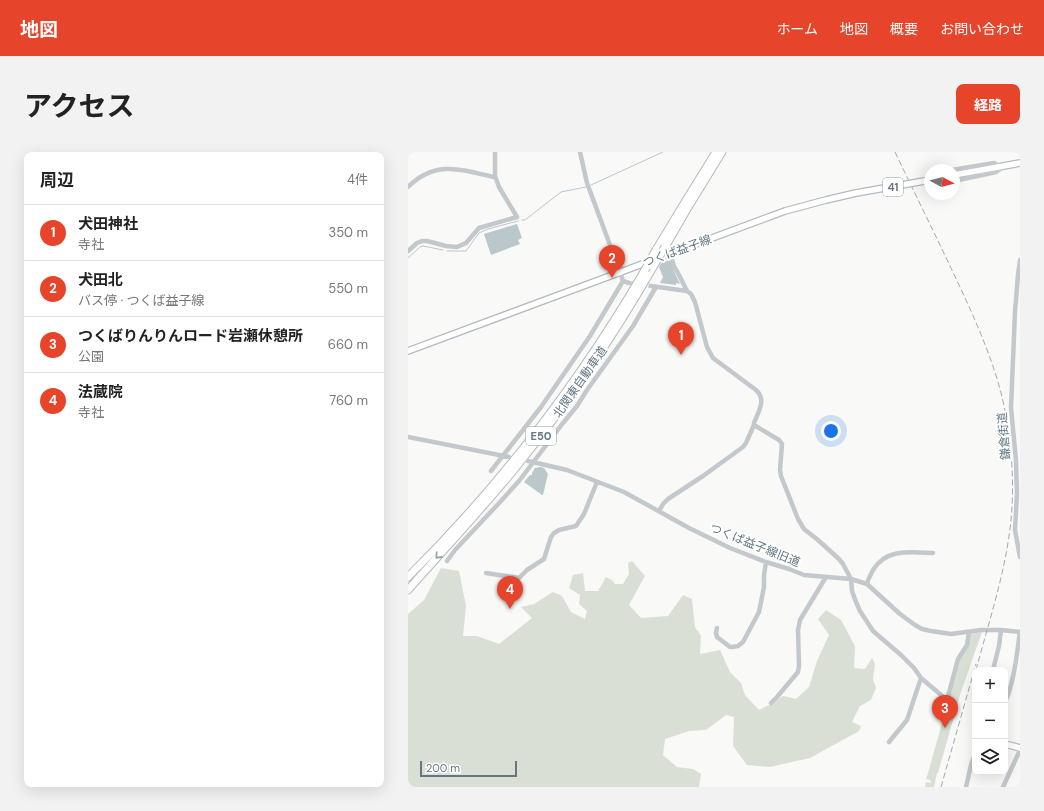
<!DOCTYPE html>
<html lang="ja">
<head>
<meta charset="utf-8">
<style>
	body { margin:0; font-family:"DM Sans","Noto Sans JP",sans-serif; background:#f2f2f2; color:#222 }
	.controls { position:absolute; right:12px; bottom:12px; display:grid; overflow:hidden; border-radius:8px; box-shadow:0 4px 16px #0002 }
	.controls button { width:36px; height:36px; display:grid; place-items:center; padding:0; border:0; border-bottom:1px solid #e0e0e0; background:#fff; color:#222; font:20px sans-serif }
	.compass { position:absolute; left:516px; top:12px; width:36px; height:36px; border-radius:50%; background:#fff; box-shadow:0 4px 16px #0002; rotate:97deg }
	.scale { position:absolute; left:12px; bottom:10px; width:97px; box-sizing:border-box; padding-left:4px; border:2px solid #647883; border-top:0; font-size:11px; line-height:14px; white-space:nowrap; color:#647883; -webkit-text-stroke:3px #fff; paint-order:stroke }
	.you { position:absolute; left:423px; top:279px; width:14px; height:14px; margin:-10px; border:3px solid #fff; border-radius:50%; background:#1a73e8; box-shadow:0 0 0 6px #1a73e833 }
	.badge { display:grid; place-items:center; width:26px; height:26px; border-radius:50%; background:#e6442b; color:#fff; font-size:13px; font-weight:700 }
	.pin { position:absolute; translate:-50% -33px; filter:drop-shadow(0 1px 2px #0008) }
	.pin::after { content:''; position:absolute; top:21px; width:14px; height:12px; background:inherit; clip-path:polygon(0 0,100% 0,50% 100%) }
	.list { margin:0; padding:0; list-style:none }
	h2 { display:flex; justify-content:space-between; align-items:center; height:52px; margin:0; padding:0 16px; font-size:17px }
	h2 small { font-size:13px; font-weight:400; color:#767676 }
	.list li { display:grid; grid-template-columns:26px 1fr auto; gap:12px; align-items:center; box-sizing:border-box; height:56px; padding:0 16px; border-top:1px solid #e0e0e0 }
	.list b { display:block; font-size:15px; white-space:nowrap }
	.list p { margin:0; font-size:13px; white-space:nowrap; color:#767676 }
	.list em { font-size:13px; font-style:normal; color:#767676 }
	.icon { flex:none; width:22px; height:22px; fill:none; stroke:currentColor; stroke-width:2; stroke-linecap:round; stroke-linejoin:round }
	.map { position:relative; flex:none; width:612px; height:635px; overflow:hidden; border-radius:8px }
	header { display:flex; align-items:center; gap:24px; box-sizing:border-box; height:56px; padding:0 20px; background:#e6442b; color:#fff }
	header strong { font-size:19px }
	nav { display:flex; gap:22px; margin-inline-start:auto; font-size:14px }
	.intro { display:flex; align-items:center; justify-content:space-between; box-sizing:border-box; height:96px; padding:0 24px }
	h1 { margin:0; font-size:28px }
	.button { padding:10px 18px; border-radius:8px; background:#e6442b; color:#fff; font-size:14px; font-weight:700 }
	main { display:flex; gap:24px; padding:0 24px }
	aside { flex:1; background:#fff; border-radius:8px; box-shadow:0 4px 16px #0002 }
	.map>svg:first-child { display:block }
	.green { fill:#dadfd6 }
	.water { fill:#bac8cb }
	.lines { fill:none; stroke-linecap:round; stroke-linejoin:round }
	.stream { stroke:#bac8cb; stroke-width:1 }
	.minor-tunnel { stroke:#d4d9da; stroke-width:4.5; stroke-dasharray:4.5 2; stroke-linecap:butt }
	.major-casing { stroke:#b4babe; stroke-width:8 }
	.highway-casing { stroke:#b3b9bc; stroke-width:9 }
	.minor { stroke:#c2c8cb; stroke-width:4.5 }
	.major { stroke:#fff; stroke-width:5.5 }
	.highway { stroke:#fff; stroke-width:7 }
	.rail { stroke:#a1aaaf; stroke-width:1; stroke-dasharray:6 3; stroke-linecap:butt }
	.major-bridge-casing { stroke:#b4babe; stroke-width:8; stroke-linecap:butt }
	.highway-bridge-casing { stroke:#b3b9bc; stroke-width:9; stroke-linecap:butt }
	.major-bridge { stroke:#fff; stroke-width:5.5 }
	.highway-bridge { stroke:#fff; stroke-width:7 }
	.oneway { stroke:#92a0a8 }
	.labels { text-anchor:middle; dominant-baseline:central; stroke-width:4; stroke-linejoin:round; paint-order:stroke }
	.shield { fill:#fff; stroke:#92a0a8; stroke-width:1 }
	.shield-label { font-size:11px; font-weight:bold; fill:#647883 }
	.street-label { font-size:12px; fill:#647883; stroke:#fff }
</style>
</head>
<body>
<header>
<strong>地図</strong>
<nav><a>ホーム</a><a>地図</a><a>概要</a><a>お問い合わせ</a></nav>
</header>
<div class="intro"><h1>アクセス</h1><a class="button">経路</a></div>
<main>
<aside>
<h2>周辺<small>4件</small></h2>
<ul class="list">
<li><span class="badge">1</span><div><b>犬田神社</b><p>寺社</p></div><em>350 m</em></li>
<li><span class="badge">2</span><div><b>犬田北</b><p>バス停 · つくば益子線</p></div><em>550 m</em></li>
<li><span class="badge">3</span><div><b>つくばりんりんロード岩瀬休憩所</b><p>公園</p></div><em>660 m</em></li>
<li><span class="badge">4</span><div><b>法蔵院</b><p>寺社</p></div><em>760 m</em></li>
</ul>
</aside>
<div class="map">
<svg width="612" height="635" viewBox="0 0 612 635">
	<rect width="100%" height="100%" fill="#f9f9f7"/>
	<path class="green" d="M 224,409 L 237,424 L 221,453 L 233,466 L 260,464 L 275,443 L 284,447 L 287,475 L 293,484 L 292,502 L 312,498 L 322,520 L 333,531 L 337,543 L 351,558 L 363,552 L 375,544 L 388,547 L 401,535 L 409,509 L 421,483 L 410,467 L 418,458 L 433,468 L 447,494 L 446,516 L 457,517 L 464,506 L 467,512 L 465,527 L 468,536 L 463,548 L 452,554 L 444,570 L 453,574 L 451,579 L 402,606 L 362,615 L 339,613 L 325,594 L 326,565 L 318,563 L 298,578 L 281,579 L 257,587 L 255,603 L 269,615 L 285,617 L 293,622 L 291,635 L 0,635 L 0,462 L 16,448 L 33,416 L 51,419 L 58,454 L 55,484 L 69,484 L 91,492 L 124,466 L 113,455 L 126,452 L 145,440 L 154,444 L 163,460 L 177,467 L 179,459 L 171,452 L 172,443 L 161,436 L 165,423 L 175,421 L 177,439 L 190,439 L 198,425 L 204,428 L 207,432 L 215,432 L 221,422 L 220,411 Z
		M 574,480 L 553,540 L 530,621 L 529,621 L 526,635 L 517,635 L 518,630 L 522,631 L 523,630 L 522,628 L 518,627 L 520,621 L 552,507 L 562,482 Z"/>
	<path class="water" d="M 109,72 L 114,86 L 110,88 L 112,92 L 83,103 L 76,82 Z
		M 262,108 L 266,119 L 272,132 L 268,131 L 268,133 L 252,131 L 255,125 L 251,115 L 254,110 Z
		M 132,315 L 136,316 L 140,322 L 135,343 L 134,343 L 116,330 L 122,323 L 124,323 L 124,321 L 127,316 Z"/>
	<g class="lines">
		<path class="stream" d="M 183,33 L 255,0
			M 114,68 L 117,68 L 153,40 L 178,35
			M 39,99 L 58,99 L 71,81 L 80,77 L 110,69
			M 0,106 L 12,95 L 15,94 L 35,98"/>
		<path class="minor-tunnel" d="M 221,131 L 243,134"/>
		<g class="major-casing">
			<path id="major" d="M 546,23 L 612,11
				M 0,199 L 377,59 L 418,48 L 448,41
				M 597,592 L 612,596"/>
		</g>
		<g class="highway-casing">
			<path id="highway" d="M 257,95 L 279,57 L 314,0
				M 248,98 L 274,55 L 308,0
				M 0,425 C 93,333 171,231 237,118
				M 0,438 C 36,397 74,357 108,315 C 159,252 205,185 245,115"/>
		</g>
		<path class="minor" d="M 172,0 L 179,31 L 212,120 L 215,129 L 221,131
			M 544,18 L 586,11 L 593,15 L 591,18 L 588,20 L 546,29
			M 521,24 L 522,23
			M 0,35 C 27,8 52,17 85,25 L 87,24
			M 0,99 L 9,91 L 14,89 L 19,89 L 38,94 L 49,95 L 58,91 L 71,76 L 109,65 L 91,35 L 87,24 L 87,0
			M 612,108 L 610,123 L 607,160 L 603,256 L 608,308 L 609,342 L 607,378 L 612,405
			M 243,134 L 279,139
			M 346,273 L 371,288 L 374,292 L 372,318 L 373,324 L 390,367 L 396,377 L 410,388 L 431,407 L 435,412 L 443,427 L 444,439 L 448,450 L 452,459 L 465,479 L 493,503 L 506,516 L 513,526 L 539,548 L 550,507 L 559,493 L 561,480
			M 0,285 L 101,305
			M 120,309 L 159,318 L 216,340 L 281,376 L 322,396 L 358,410 L 381,417 L 396,423 L 443,427 L 459,432 L 492,462 L 507,473 L 514,477 L 523,479 L 543,482 L 573,478 L 593,478 L 612,480
			M 83,319 L 133,255 L 182,184 L 215,129
			M 251,359 L 255,352 L 260,347 L 295,324 L 335,295 L 338,291 L 346,273 L 346,271 C 350,260 359,248 348,238 L 305,206 L 299,195 L 287,150 L 283,142 L 279,139 L 271,123 L 266,114 L 262,102
			M 39,409 L 47,398 L 93,349 L 111,329 L 155,271 L 169,254 L 179,238 L 225,174 L 248,135
			M 78,421 L 111,426 L 119,418 L 136,407 L 143,385 L 146,381 L 151,378 L 168,374 L 176,362 L 189,330
			M 459,432 C 460,426 463,423 465,418 C 478,396 503,400 525,401
			M 309,476 L 308,481 L 309,485 L 322,495 L 324,495 L 330,494 L 335,490 L 351,460 L 356,435 L 356,423 L 358,410
			M 585,518 L 591,494 L 593,478
			M 597,550 C 606,532 609,500 612,480
			M 363,551 L 369,545 L 390,520 L 391,514 L 390,478 L 392,468 L 418,425
			M 567,571 L 567,577
			M 481,590 L 499,568 L 513,526
			M 558,635 L 563,613 L 567,602
			M 595,635 L 612,598"/>
		<use href="#major" class="major"/>
		<use href="#highway" class="highway"/>
		<path class="rail" d="M 487,0 C 508,44 530,88 551,133 C 567,167 582,201 592,237 C 603,279 607,325 603,368 C 598,419 581,469 568,518
			M 533,635 L 568,512"/>
		<g class="major-bridge-casing">
			<path id="major-bridge" d="M 448,41 L 522,28"/>
		</g>
		<g class="highway-bridge-casing">
			<path id="highway-bridge" d="M 245,115 L 257,95
				M 237,118 L 248,98"/>
		</g>
		<use href="#major-bridge" class="major-bridge"/>
		<use href="#highway-bridge" class="highway-bridge"/>
	</g>
	<defs><path id="oneway-chevron" d="M-2-3.5L2.5 0L-2 3.5" fill="none" stroke-width="1.6" stroke-linecap="round" stroke-linejoin="round"/></defs>
	<use class="oneway" href="#oneway-chevron" transform="translate(30 404) rotate(132)"/>
	<g class="labels">
		<g class="shield">
			<rect x="475" y="26" width="20" height="18" rx="3"/>
			<rect x="118" y="275" width="30" height="18" rx="3"/>
		</g>
		<g class="shield-label">
			<text x="485" y="35">41</text>
			<text x="133" y="284">E50</text>
		</g>
		<g class="street-label">
			<text transform="translate(269 99) rotate(-20)">つくば益子線</text>
			<text transform="translate(172 230) rotate(-55)">北関東自動車道</text>
			<text transform="translate(596 284) rotate(-95)">鎌倉街道</text>
			<text transform="translate(347 393) rotate(22)">つくば益子線旧道</text>
		</g>
	</g>
</svg>
<div class="controls">
<button>+</button>
<button>−</button>
<button><svg class="icon" aria-label="layers" viewBox="0 0 24 24"><path d="M12 4l9 5-9 5-9-5zM3 14l9 5 9-5"/></svg></button>
</div>
<svg class="compass" viewBox="-18 -18 36 36"><path d="M0-13l5 13h-10z" fill="#e53935"/><path d="M0 13l5-13h-10z" fill="#767676"/></svg>
<div class="scale">200 m</div>
<div class="you"></div>
<div class="pin badge" style="left:273px;top:203px">1</div>
<div class="pin badge" style="left:204px;top:126px">2</div>
<div class="pin badge" style="left:537px;top:576px">3</div>
<div class="pin badge" style="left:102px;top:457px">4</div>
</div>
</main>
</body>
</html>
